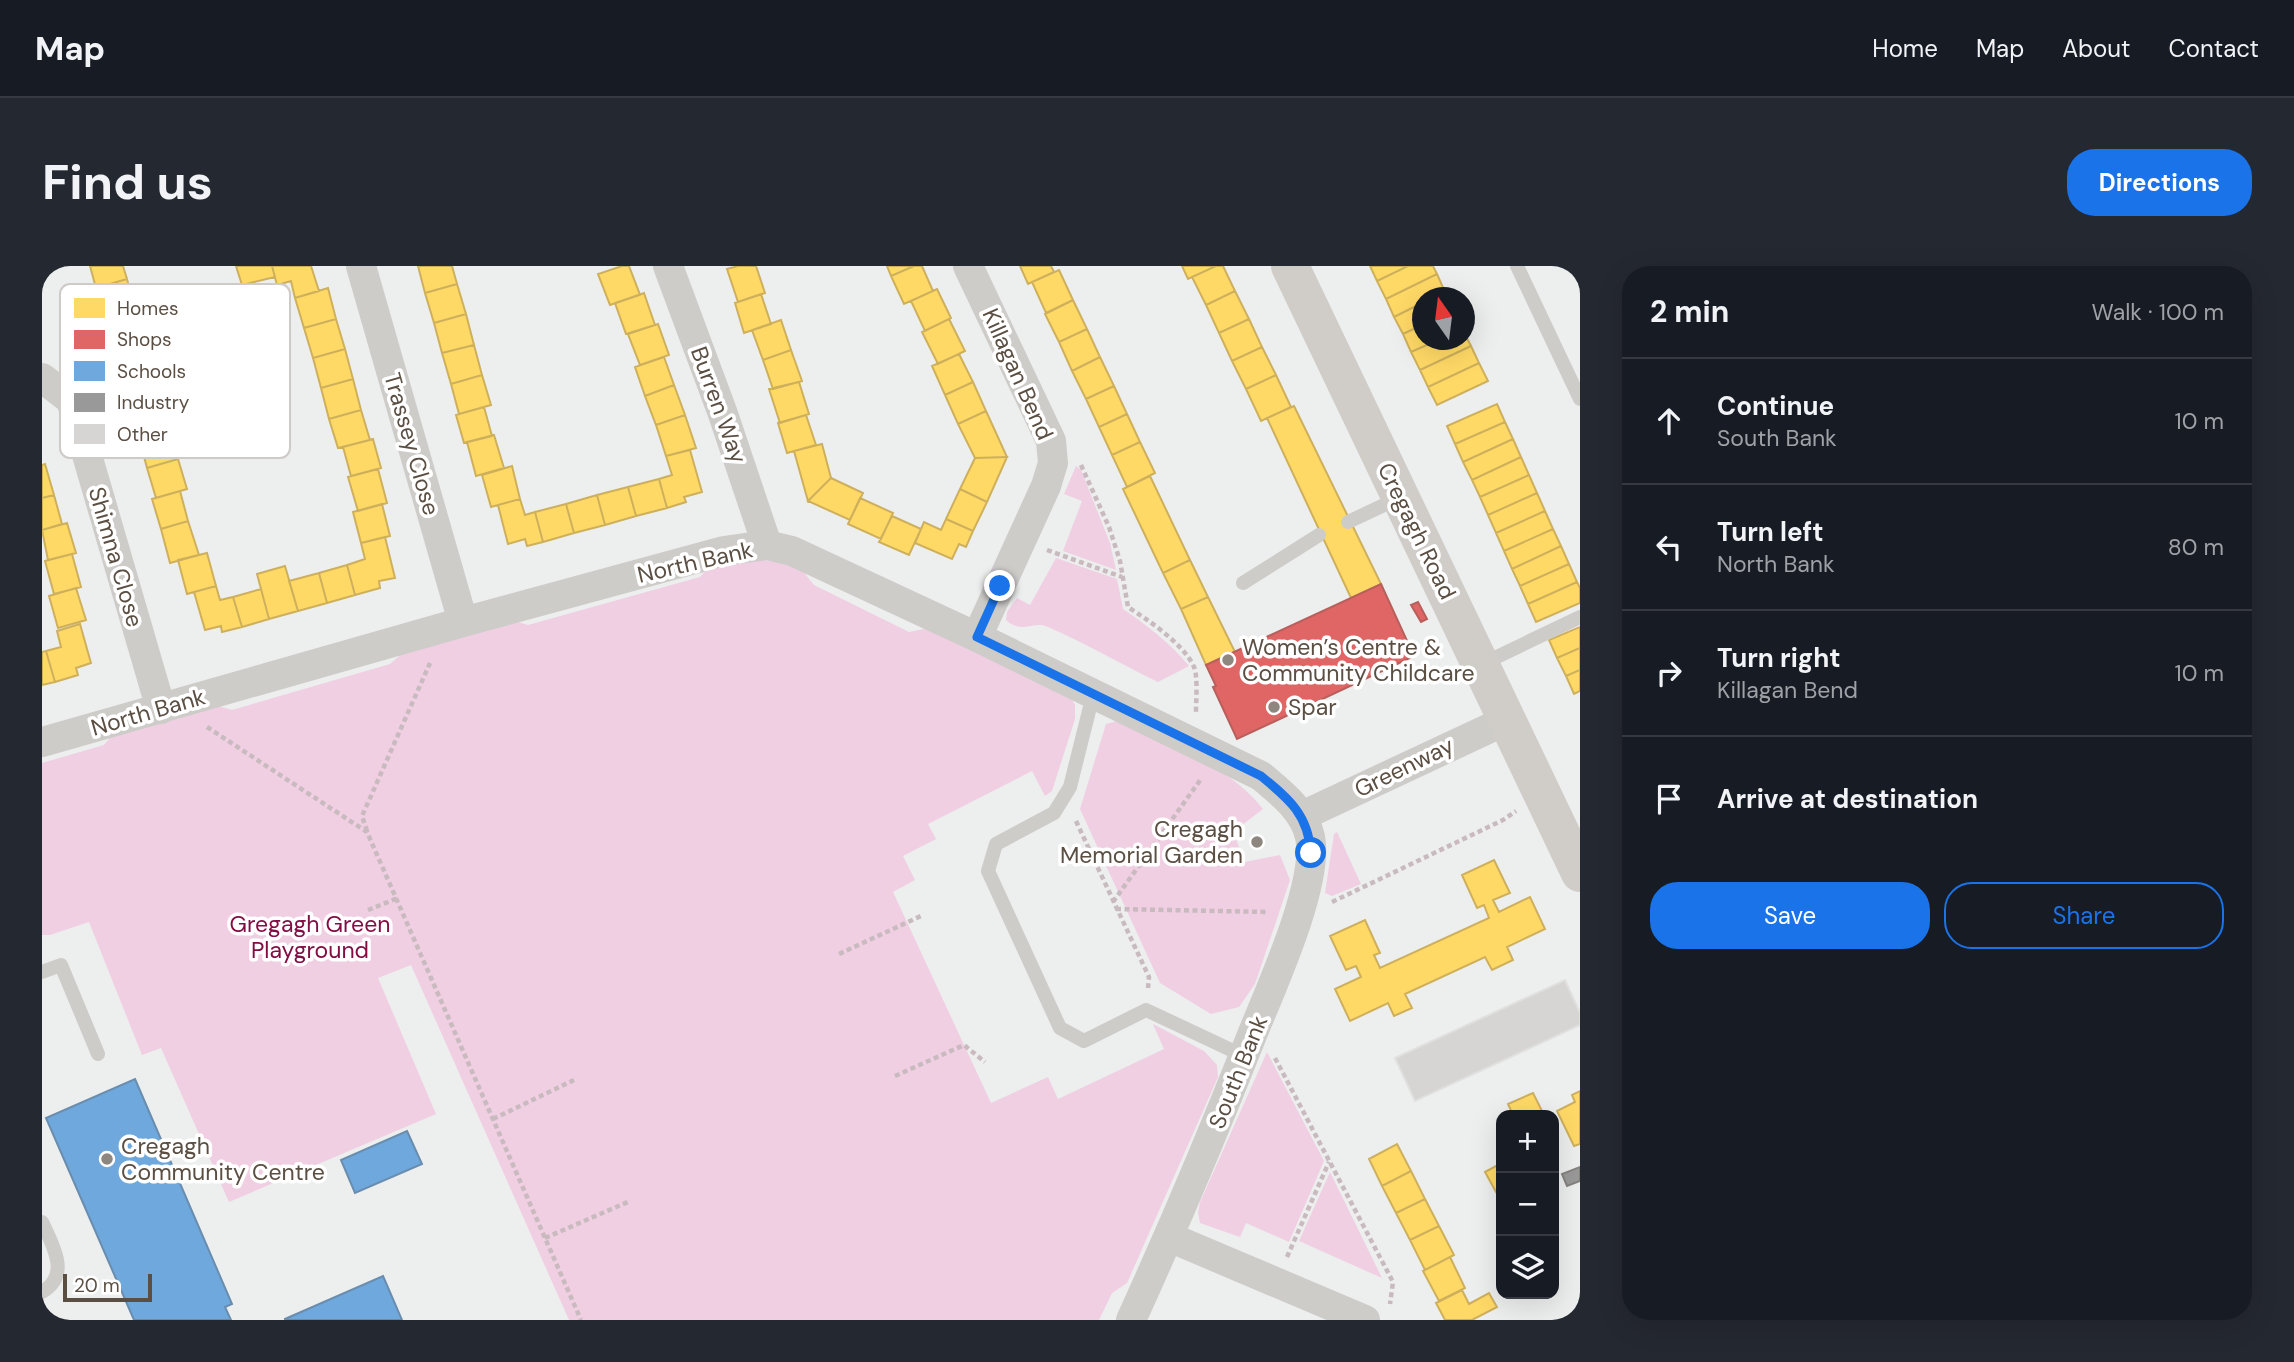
<!DOCTYPE html>
<html lang="en">
<head>
<meta charset="utf-8">
<style>
	body { margin:0; font-family:"DM Sans",sans-serif; background:#242831; color:#f1f3f6 }
	.controls { position:absolute; right:21px; bottom:21px; display:grid; overflow:hidden; border-radius:14px; box-shadow:0 7px 28px #0002 }
	.controls button { width:63px; height:63px; display:grid; place-items:center; padding:0; border:0; border-bottom:2px solid #363941; background:#171b24; color:#f1f3f6; font:35px sans-serif }
	.compass { position:absolute; left:1370px; top:21px; width:63px; height:63px; border-radius:50%; background:#171b24; box-shadow:0 7px 28px #0002; rotate:346deg }
	.scale { position:absolute; left:21px; bottom:18px; width:89px; box-sizing:border-box; padding-left:7px; border:4px solid #5b4f43; border-top:0; font-size:19px; line-height:24px; white-space:nowrap; color:#5b4f43; -webkit-text-stroke:5px #fff; paint-order:stroke }
	.stop { position:absolute; width:21px; height:21px; margin:-16px; border:5px solid #1a73e8; border-radius:50%; background:#fff }
	.stop.end { background:#1a73e8; border-color:#fff; box-shadow:0 2px 7px #0008 }
	.list { margin:0; padding:0; list-style:none }
	h2 { display:flex; justify-content:space-between; align-items:center; height:91px; margin:0; padding:0 28px; font-size:30px }
	h2 small { font-size:23px; font-weight:400; color:#9ea1a6 }
	.list li { display:grid; grid-template-columns:46px 1fr auto; gap:21px; align-items:center; box-sizing:border-box; height:126px; padding:0 28px; border-top:2px solid #363941 }
	.list b { display:block; font-size:26px; white-space:nowrap }
	.list p { margin:0; font-size:23px; white-space:nowrap; color:#9ea1a6 }
	.list em { font-size:23px; font-style:normal; color:#9ea1a6 }
	.actions { display:flex; gap:14px; padding:21px 28px }
	.actions a { flex:1; padding:16px 0; border:2px solid #1a73e8; border-radius:28px; text-align:center; font-size:24px; color:#1a73e8 }
	.actions .main { background:#1a73e8; color:#fff }
	.icon { flex:none; width:38px; height:38px; fill:none; stroke:currentColor; stroke-width:2; stroke-linecap:round; stroke-linejoin:round }
	.map { position:relative; flex:none; width:1538px; height:1054px; overflow:hidden; border-radius:28px }
	header { display:flex; align-items:center; gap:42px; box-sizing:border-box; height:98px; padding:0 35px; background:#171b24; border-bottom:2px solid #363941 }
	header strong { font-size:33px }
	nav { display:flex; gap:38px; margin-inline-start:auto; font-size:24px }
	.intro { display:flex; align-items:center; justify-content:space-between; box-sizing:border-box; height:168px; padding:0 42px }
	h1 { margin:0; font-size:49px }
	.button { padding:18px 32px; border-radius:28px; background:#1a73e8; color:#fff; font-size:24px; font-weight:700 }
	main { display:flex; gap:42px; padding:0 42px }
	aside { flex:1; background:#171b24; border-radius:28px; box-shadow:0 7px 28px #0002 }
	.map>svg:first-child { display:block }
	.green { fill:#f0cfe2 }
	.homes { fill:#ffd966; stroke:#ceb05c; stroke-width:2 }
	.shops { fill:#e06666; stroke:#b85f5c; stroke-width:2 }
	.schools { fill:#6fa8dc; stroke:#698dae; stroke-width:2 }
	.industry { fill:#999; stroke:#86837f; stroke-width:2 }
	.building { fill:#d6d5d4; stroke:#e0e0df; stroke-width:2 }
	.lines { fill:none; stroke-linecap:round; stroke-linejoin:round }
	.path { stroke:#c8babe; stroke-width:4.5; stroke-dasharray:5 3.5; stroke-linecap:butt }
	.lane { stroke:#ceccc9; stroke-width:14 }
	.street { stroke:#ceccc9; stroke-width:30 }
	.secondary { stroke:#d0cdc9; stroke-width:38 }
	.route { stroke:#1a73e8; stroke-width:9 }
	.poi-dot { fill:#8e877f; stroke:#fff; stroke-width:2.5 }
	.labels { text-anchor:middle; dominant-baseline:central; stroke-width:7; stroke-linejoin:round; paint-order:stroke }
	.street-label { font-size:23px; fill:#5b4f43; stroke:#fff }
	.poi-label { font-size:23px; fill:#5b4f43; stroke:#fff; text-anchor:start }
	.park-label { font-size:23px; fill:#820e44; stroke:#fff }
	.key { fill:#fff; stroke:#cecac7; stroke-width:2 }
	.key-label { font-size:19px; fill:#5b4f43 }
</style>
</head>
<body>
<header>
<strong>Map</strong>
<nav><a>Home</a><a>Map</a><a>About</a><a>Contact</a></nav>
</header>
<div class="intro"><h1>Find us</h1><a class="button">Directions</a></div>
<main>
<div class="map">
<svg width="1538" height="1054" viewBox="0 0 1538 1054">
	<rect width="100%" height="100%" fill="#edeeee"/>
	<path class="green" d="M 1034,200 L 1039,204 L 1068,277 L 1074,304 L 1021,285 L 1040,235 L 1022,228 Z
		M 691,290 L 755,298 L 772,319 L 867,366 L 891,361 L 1027,427 L 1033,439 L 1033,453 L 1010,525 L 1003,530 L 990,505 L 886,558 L 894,573 L 861,590 L 873,614 L 851,626 L 949,837 L 1006,811 L 1016,833 L 1122,783 L 1111,758 L 1162,785 L 1175,799 L 1176,811 L 1085,1017 L 1070,1027 L 1057,1054 L 527,1054 L 369,699 L 336,712 L 394,848 L 187,936 L 119,782 L 100,789 L 47,656 L 8,669 L 0,669 L 0,497 L 62,479 L 76,462 L 166,437 L 190,444 L 348,398 L 371,378 L 463,352 L 486,359 L 658,311 L 673,293 Z
		M 1014,292 L 1075,313 L 1081,343 C 1106,360 1127,376 1147,400 L 1116,416 C 1079,398 1043,377 1006,361 C 991,354 980,369 964,354 L 965,346 L 975,332 L 988,339 Z
		M 1082,453 C 1127,478 1190,502 1221,543 L 1191,566 L 1203,596 L 1238,589 L 1248,614 L 1213,718 L 1197,741 L 1169,748 L 1118,717 L 1038,543 L 1064,458 Z
		M 1295,566 L 1319,618 L 1290,630 L 1283,627 L 1292,568 Z
		M 1225,786 L 1282,895 L 1247,976 L 1204,957 L 1198,971 L 1158,957 L 1156,947 L 1158,936 Z
		M 1288,906 L 1340,1012 L 1257,975 Z"/>
	<path class="homes" d="M 48,0 L 81,0 L 85,13 L 54,22 Z
		M 194,0 L 230,0 L 233,11 L 200,19 Z
		M 230,0 L 269,0 L 277,25 L 253,32 L 249,15 L 235,19 Z
		M 376,0 L 410,0 L 415,18 L 383,27 Z
		M 580,0 L 587,0 L 598,29 L 568,39 L 556,8 Z
		M 696,0 L 714,0 L 723,27 L 696,36 L 685,3 Z
		M 845,0 L 872,0 L 849,10 Z
		M 872,0 L 880,0 L 891,25 L 862,38 L 849,10 Z
		M 978,0 L 1009,0 L 1012,6 L 986,18 Z
		M 1140,0 L 1174,0 L 1146,13 Z
		M 1174,0 L 1181,0 L 1193,25 L 1164,39 L 1150,11 Z
		M 1328,0 L 1366,0 L 1335,15 Z
		M 1366,0 L 1391,0 L 1395,8 L 1344,33 L 1335,15 Z
		M 1017,4 L 1031,34 L 1004,47 L 990,16 Z
		M 1395,8 L 1403,26 L 1392,32 L 1380,32 L 1380,37 L 1352,51 L 1344,33 Z
		M 85,13 L 93,43 L 63,52 L 54,22 Z
		M 415,18 L 424,48 L 392,57 L 383,27 Z
		M 286,22 L 294,53 L 262,62 L 253,32 Z
		M 895,23 L 909,52 L 883,65 L 869,35 Z
		M 1193,25 L 1207,53 L 1177,67 L 1164,39 Z
		M 602,27 L 613,59 L 584,68 L 573,37 Z
		M 719,28 L 729,58 L 702,67 L 693,37 Z
		M 1031,34 L 1045,63 L 1017,76 L 1003,48 Z
		M 1380,37 L 1380,59 L 1361,68 L 1352,51 Z
		M 424,48 L 432,79 L 400,87 L 392,57 Z
		M 294,53 L 303,83 L 271,92 L 262,62 Z
		M 907,53 L 923,85 L 896,98 L 880,66 Z
		M 1207,53 L 1220,81 L 1190,95 L 1177,67 Z
		M 739,54 L 749,84 L 721,94 L 710,64 Z
		M 616,58 L 627,89 L 598,99 L 586,68 Z
		M 1380,59 L 1380,74 L 1396,74 L 1369,86 L 1361,68 Z
		M 1045,63 L 1058,91 L 1030,105 L 1017,76 Z
		M 1422,66 L 1429,80 L 1378,104 L 1369,86 L 1396,74 L 1422,74 Z
		M 432,79 L 440,109 L 409,118 L 400,87 Z
		M 1429,80 L 1437,97 L 1386,121 L 1378,104 Z
		M 1220,81 L 1234,109 L 1204,123 L 1190,95 Z
		M 303,83 L 311,113 L 279,122 L 271,92 Z
		M 749,84 L 760,115 L 731,123 L 721,94 Z
		M 917,88 L 931,116 L 903,129 L 890,100 Z
		M 622,91 L 632,119 L 603,130 L 593,101 Z
		M 1058,91 L 1072,120 L 1044,133 L 1030,105 Z
		M 1437,97 L 1446,115 L 1395,139 L 1386,121 Z
		M 440,109 L 449,139 L 417,148 L 409,118 Z
		M 1234,109 L 1249,141 L 1219,155 L 1204,123 Z
		M 311,113 L 319,144 L 287,153 L 279,122 Z
		M 757,116 L 767,148 L 738,157 L 727,123 Z
		M 931,116 L 944,145 L 916,158 L 903,129 Z
		M 632,119 L 643,149 L 614,159 L 603,130 Z
		M 1072,120 L 1085,148 L 1057,161 L 1044,133 Z
		M 1455,138 L 1463,156 L 1413,178 L 1405,160 Z
		M 1252,140 L 1339,318 L 1309,332 L 1225,152 Z
		M 442,141 L 450,170 L 422,177 L 414,149 Z
		M 319,144 L 328,174 L 296,182 L 287,153 Z
		M 944,145 L 965,191 L 933,192 L 916,158 Z
		M 1085,148 L 1098,176 L 1070,189 L 1057,161 Z
		M 643,149 L 654,182 L 624,190 L 614,159 Z
		M 764,149 L 774,179 L 745,187 L 736,157 Z
		M 1463,156 L 1471,173 L 1421,196 L 1413,178 Z
		M 128,163 L 136,193 L 105,202 L 97,172 Z
		M 452,169 L 462,202 L 434,210 L 425,176 Z
		M 331,173 L 339,202 L 309,210 L 301,181 Z
		M 1471,173 L 1479,191 L 1430,214 L 1421,196 Z
		M 1098,176 L 1113,207 L 1085,221 L 1070,189 Z
		M 780,178 L 789,212 L 766,235 L 752,185 Z
		M 648,184 L 660,226 L 642,231 L 644,236 L 625,242 L 617,213 L 630,209 L 624,190 Z
		M 965,191 L 945,236 L 918,223 L 933,192 Z
		M 1479,191 L 1487,209 L 1438,231 L 1430,214 Z
		M 136,193 L 145,223 L 114,232 L 105,202 Z
		M 3,198 L 12,229 L 0,232 L 0,199 Z
		M 470,200 L 478,233 L 449,241 L 440,209 Z
		M 336,203 L 345,237 L 316,245 L 306,211 Z
		M 1487,209 L 1495,227 L 1446,249 L 1438,231 Z
		M 1108,210 L 1148,294 L 1121,307 L 1081,223 Z
		M 789,212 L 821,227 L 808,254 L 766,235 Z
		M 617,213 L 625,242 L 594,250 L 586,221 Z
		M 586,221 L 594,250 L 563,259 L 555,229 Z
		M 918,223 L 945,236 L 931,265 L 904,253 Z
		M 138,225 L 146,255 L 119,263 L 110,233 Z
		M 1495,227 L 1503,245 L 1454,267 L 1446,249 Z
		M 12,229 L 20,258 L 0,264 L 0,232 Z
		M 555,229 L 563,259 L 532,267 L 524,238 Z
		M 818,232 L 851,247 L 839,273 L 806,258 Z
		M 478,233 L 483,249 L 493,246 L 501,276 L 485,280 L 483,273 L 466,278 L 456,239 Z
		M 340,238 L 348,270 L 319,277 L 311,246 Z
		M 524,238 L 532,267 L 501,276 L 493,246 Z
		M 1503,245 L 1511,263 L 1462,285 L 1454,267 Z
		M 850,250 L 879,263 L 867,289 L 837,276 Z
		M 904,253 L 931,265 L 924,281 L 917,278 L 910,293 L 873,277 L 882,256 L 899,264 Z
		M 146,255 L 157,289 L 128,297 L 119,263 Z
		M 25,257 L 34,287 L 6,294 L 0,264 Z
		M 1511,263 L 1519,280 L 1470,303 L 1462,285 Z
		M 343,271 L 353,312 L 337,315 L 338,322 L 313,329 L 305,299 L 323,293 L 319,277 Z
		M 1519,280 L 1527,298 L 1478,320 L 1470,303 Z
		M 165,287 L 174,320 L 145,328 L 136,294 Z
		M 30,288 L 39,321 L 12,328 L 3,295 Z
		M 1148,294 L 1166,331 L 1139,343 L 1121,307 Z
		M 1527,298 L 1535,316 L 1486,338 L 1478,320 Z
		M 305,299 L 313,329 L 285,337 L 277,307 Z
		M 243,300 L 256,345 L 227,353 L 215,308 Z
		M 277,307 L 285,337 L 256,345 L 247,315 Z
		M 1535,316 L 1538,322 L 1538,337 L 1494,356 L 1486,338 Z
		M 174,320 L 178,334 L 191,331 L 200,361 L 180,366 L 179,360 L 163,364 L 152,326 Z
		M 34,322 L 44,354 L 16,362 L 7,330 Z
		M 219,323 L 227,353 L 200,361 L 191,331 Z
		M 1166,331 L 1193,386 L 1164,399 L 1139,343 Z
		M 38,358 L 49,397 L 34,402 L 36,409 L 13,416 L 4,385 L 19,381 L 15,365 Z
		M 1538,361 L 1538,382 L 1515,392 L 1507,374 Z
		M 1538,382 L 1538,404 L 1524,410 L 1515,392 Z
		M 4,385 L 13,416 L 0,419 L 0,386 Z
		M 1538,404 L 1538,425 L 1532,428 L 1524,410 Z
		M 1452,594 L 1468,627 L 1451,634 L 1457,646 L 1488,631 L 1503,663 L 1465,681 L 1471,694 L 1450,704 L 1443,691 L 1363,728 L 1370,742 L 1352,750 L 1346,737 L 1308,755 L 1293,723 L 1319,711 L 1314,700 L 1304,704 L 1288,670 L 1323,654 L 1338,687 L 1332,689 L 1338,702 L 1447,652 L 1442,639 L 1435,642 L 1420,609 Z
		M 1538,825 L 1538,878 L 1532,880 L 1515,845 L 1533,836 L 1530,829 Z
		M 1491,827 L 1500,845 L 1490,849 L 1471,849 L 1466,838 Z
		M 1355,878 L 1369,905 L 1340,920 L 1327,893 Z
		M 1456,899 L 1459,906 L 1459,923 L 1454,926 L 1443,906 Z
		M 1369,905 L 1383,933 L 1354,947 L 1340,920 Z
		M 1383,933 L 1397,960 L 1368,974 L 1354,947 Z
		M 1397,960 L 1412,989 L 1383,1004 L 1368,974 Z
		M 1408,991 L 1423,1022 L 1397,1035 L 1381,1005 Z
		M 1420,1024 L 1427,1038 L 1447,1027 L 1455,1041 L 1430,1054 L 1403,1054 L 1394,1037 Z"/>
	<path class="shops" d="M 1339,318 L 1372,390 L 1195,473 L 1171,421 L 1174,420 L 1164,399 Z
		M 1376,336 L 1385,353 L 1379,356 L 1369,339 Z"/>
	<path class="schools" d="M 93,813 L 190,1038 L 183,1041 L 189,1054 L 92,1054 L 4,852 Z
		M 365,865 L 380,898 L 313,927 L 299,894 Z
		M 341,1010 L 360,1054 L 243,1054 L 243,1053 Z"/>
	<path class="industry" d="M 1538,901 L 1538,915 L 1525,920 L 1520,908 Z"/>
	<path class="building" d="M 1523,714 L 1538,747 L 1538,759 L 1373,835 L 1353,792 Z"/>
	<g class="lines">
		<path class="path" d="M 1039,199 L 1067,261 L 1078,295 L 1086,341 C 1106,354 1142,378 1152,401 C 1156,410 1154,435 1154,446
			M 1005,284 L 1080,311
			M 165,461 L 325,566 L 539,1054
			M 1034,555 L 1107,711 L 1106,722
			M 325,565 L 320,550 L 388,397
			M 1071,636 L 1159,513
			M 1290,636 L 1461,554 L 1474,545
			M 1074,643 L 1227,646
			M 326,644 L 356,632
			M 797,688 L 881,649
			M 1233,792 L 1351,1016 L 1348,1038
			M 853,810 L 922,779 L 943,796
			M 451,853 L 532,814
			M 503,972 L 588,935
			M 1245,991 L 1287,896"/>
		<path class="lane" d="M 1475,0 L 1538,133
			M 1306,256 L 1357,232
			M 1201,317 L 1277,269
			M 1440,398 L 1538,351
			M 1051,429 L 1028,521 L 1012,547 L 954,578 L 946,605 L 1018,762 L 1042,775 L 1104,744 L 1202,790
			M 0,706 L 19,699 L 56,788
			M 0,956 C 11,980 29,1009 0,1026"/>
		<path class="street" d="M 319,0 L 421,356
			M 626,0 L 681,148 L 725,279
			M 926,0 L 1009,175 L 1011,197 L 1004,220 L 935,371
			M 0,112 L 29,134 L 119,443
			M 0,476 L 421,356 L 682,285 L 725,279 L 750,285 L 935,371 L 1219,510 C 1239,527 1262,544 1268,571 C 1278,616 1228,724 1210,769 C 1172,865 1132,960 1089,1054
			M 1260,550 L 1465,454
			M 1127,971 L 1323,1054"/>
		<path class="secondary" d="M 1248,0 L 1538,607"/>
	</g>
	<g class="lines">
		<path class="route" d="M 958,320 L 935,371 L 1219,510 C 1247,533 1266,548 1269,587"/>
	</g>
	<g class="poi-dot">
		<circle cx="1186" cy="394" r="7"/>
		<circle cx="1232" cy="441" r="7"/>
		<circle cx="1215" cy="576" r="7"/>
		<circle cx="65" cy="893" r="7"/>
	</g>
	<g class="labels">
		<g class="street-label">
			<text transform="translate(976 108) rotate(66)">Killagan Bend</text>
			<text transform="translate(677 139) rotate(70)">Burren Way</text>
			<text transform="translate(370 178) rotate(74)">Trassey Close</text>
			<text transform="translate(1375 265) rotate(64)">Cregagh Road</text>
			<text transform="translate(74 291) rotate(74)">Shimna Close</text>
			<text transform="translate(653 296) rotate(-13)">North Bank</text>
			<text transform="translate(106 446) rotate(-16)">North Bank</text>
			<text transform="translate(1362 501) rotate(-26)">Greenway</text>
			<text transform="translate(1196 806) rotate(-68)">South Bank</text>
		</g>
		<g class="poi-label">
			<text x="1200" y="381">Women’s Centre &amp;<tspan x="1200" dy="26">Community Childcare</tspan></text>
			<text x="1246" y="441">Spar</text>
			<text x="1201" y="563" text-anchor="end">Cregagh<tspan x="1201" dy="26">Memorial Garden</tspan></text>
			<text x="79" y="880">Cregagh<tspan x="79" dy="26">Community Centre</tspan></text>
		</g>
		<g class="park-label">
			<text x="268" y="658">Gregagh Green<tspan x="268" dy="26">Playground</tspan></text>
		</g>
	</g>
	<rect x="18" y="18" width="230" height="174" rx="10" class="key"/>
	<rect x="32" y="32" width="31" height="20" fill="#ffd966"/>
	<rect x="32" y="64" width="31" height="19" fill="#e06666"/>
	<rect x="32" y="95" width="31" height="20" fill="#6fa8dc"/>
	<rect x="32" y="127" width="31" height="19" fill="#999"/>
	<rect x="32" y="158" width="31" height="20" fill="#d6d5d4"/>
	<g class="key-label">
		<text x="75" y="49">Homes</text>
		<text x="75" y="80">Shops</text>
		<text x="75" y="112">Schools</text>
		<text x="75" y="143">Industry</text>
		<text x="75" y="175">Other</text>
	</g>
</svg>
<div class="controls">
<button>+</button>
<button>−</button>
<button><svg class="icon" aria-label="layers" viewBox="0 0 24 24"><path d="M12 4l9 5-9 5-9-5zM3 14l9 5 9-5"/></svg></button>
</div>
<svg class="compass" viewBox="-18 -18 36 36"><path d="M0-13l5 13h-10z" fill="#e53935"/><path d="M0 13l5-13h-10z" fill="#9ea1a6"/></svg>
<div class="scale">20 m</div>
<div class="stop" style="left:1269px;top:587px"></div>
<div class="stop end" style="left:958px;top:320px"></div>
</div>
<aside>
<h2>2 min<small>Walk · 100 m</small></h2>
<ul class="list">
<li><svg class="icon" aria-label="ahead" viewBox="0 0 24 24"><path d="M12 20V5M6 11l6-6 6 6"/></svg><div><b>Continue</b><p>South Bank</p></div><em>10 m</em></li>
<li><svg class="icon" aria-label="left" viewBox="0 0 24 24"><path d="M17 20v-9H6M10 6l-5 5 5 5"/></svg><div><b>Turn left</b><p>North Bank</p></div><em>80 m</em></li>
<li><svg class="icon" aria-label="right" viewBox="0 0 24 24"><path d="M7 20v-9h11M14 6l5 5-5 5"/></svg><div><b>Turn right</b><p>Killagan Bend</p></div><em>10 m</em></li>
<li><svg class="icon" aria-label="arrive" viewBox="0 0 24 24"><path d="M6 21V4h12l-3 4 3 4H6"/></svg><div><b>Arrive at destination</b></div></li>
</ul>
<div class="actions"><a class="main">Save</a><a>Share</a></div>
</aside>
</main>
</body>
</html>
